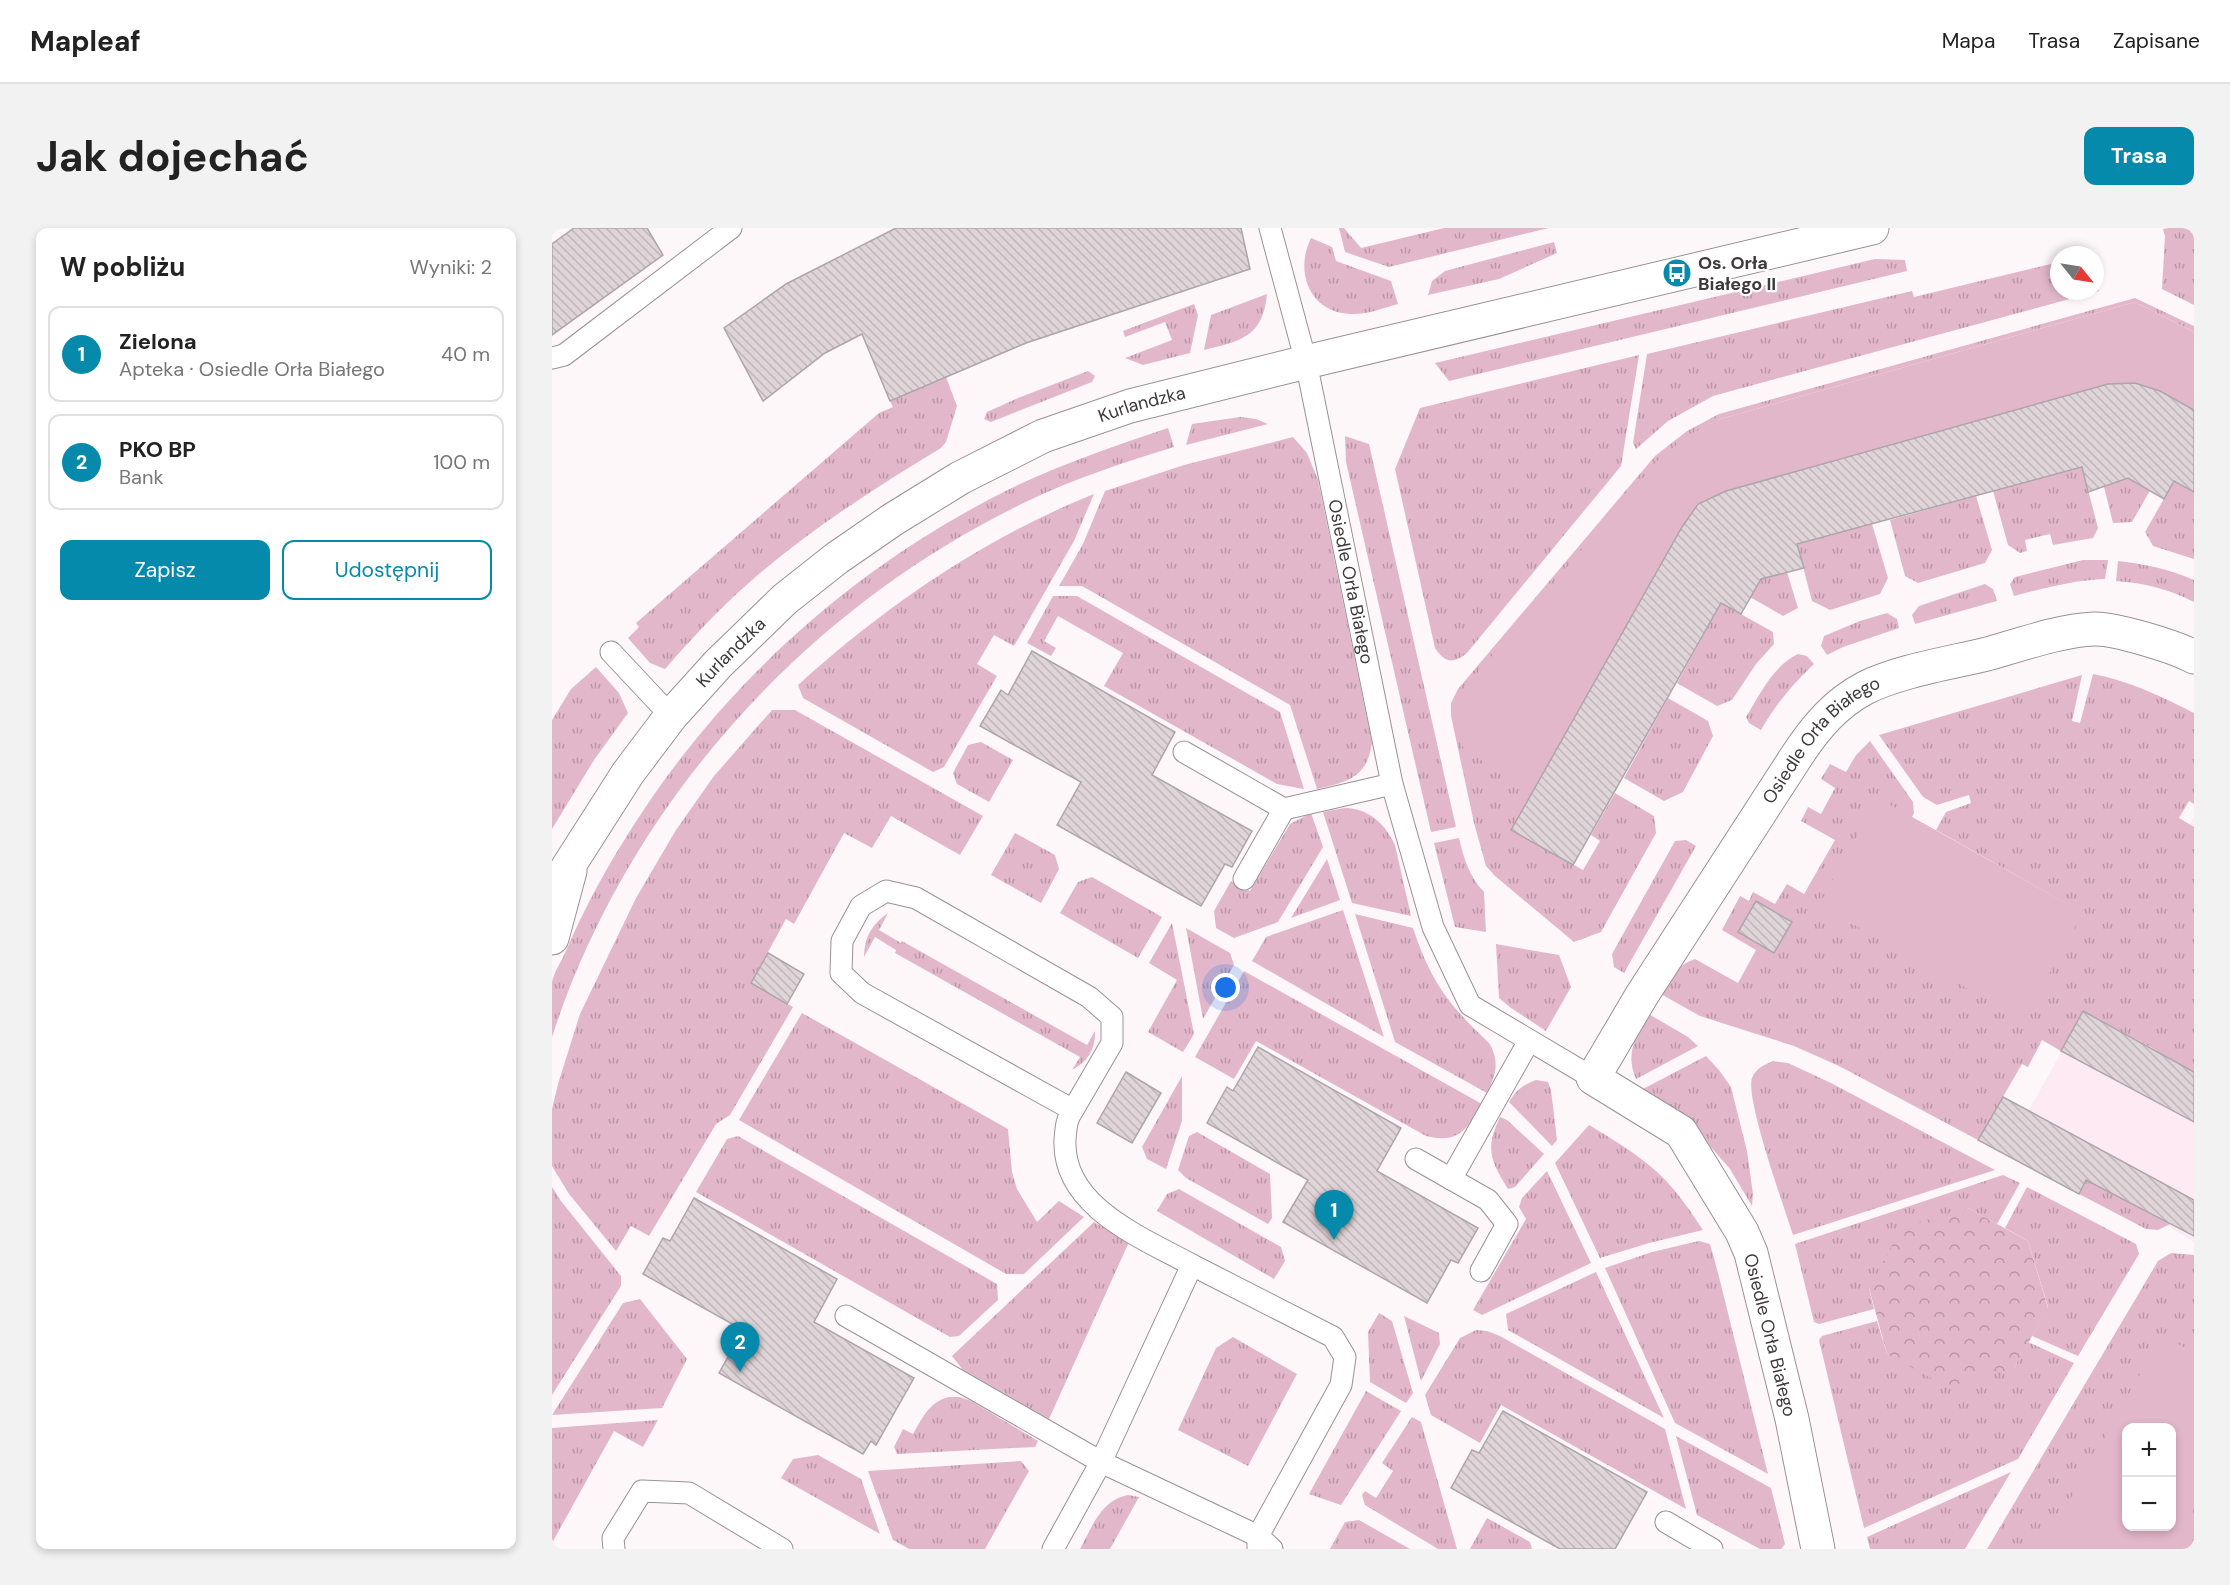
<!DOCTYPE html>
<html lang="pl">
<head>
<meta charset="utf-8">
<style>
	body { margin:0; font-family:"DM Sans",sans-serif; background:#f2f2f2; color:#222 }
	.controls { position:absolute; right:18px; bottom:18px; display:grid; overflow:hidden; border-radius:12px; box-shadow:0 3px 9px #0003 }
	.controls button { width:54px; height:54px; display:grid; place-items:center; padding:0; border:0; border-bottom:2px solid #e0e0e0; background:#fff; color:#222; font:30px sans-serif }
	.compass { position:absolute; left:1498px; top:18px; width:54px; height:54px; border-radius:50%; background:#fff; box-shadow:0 3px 9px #0003; rotate:120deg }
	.you { position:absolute; left:674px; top:760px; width:21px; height:21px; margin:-15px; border:4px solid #fff; border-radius:50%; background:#1a73e8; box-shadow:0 0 0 9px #1a73e833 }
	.badge { display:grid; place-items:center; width:39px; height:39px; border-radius:50%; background:#068aab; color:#fff; font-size:20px; font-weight:700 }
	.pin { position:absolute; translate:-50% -50px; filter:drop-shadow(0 2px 3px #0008) }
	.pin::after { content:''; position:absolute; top:32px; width:21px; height:18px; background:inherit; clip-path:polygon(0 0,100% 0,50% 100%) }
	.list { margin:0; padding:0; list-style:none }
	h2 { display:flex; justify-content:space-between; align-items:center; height:78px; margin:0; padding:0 24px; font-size:26px }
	h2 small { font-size:20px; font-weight:400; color:#767676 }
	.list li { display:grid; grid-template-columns:39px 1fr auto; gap:18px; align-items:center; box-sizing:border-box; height:96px; margin:0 12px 12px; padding:0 12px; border:2px solid #e0e0e0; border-radius:12px }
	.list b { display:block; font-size:22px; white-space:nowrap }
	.list p { margin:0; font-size:20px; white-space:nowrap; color:#767676 }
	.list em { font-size:20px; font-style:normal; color:#767676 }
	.actions { display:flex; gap:12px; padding:18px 24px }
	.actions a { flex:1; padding:14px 0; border:2px solid #068aab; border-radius:12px; text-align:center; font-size:21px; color:#068aab }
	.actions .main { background:#068aab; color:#fff }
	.map { position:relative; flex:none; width:1642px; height:1321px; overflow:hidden; border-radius:12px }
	header { display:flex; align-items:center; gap:36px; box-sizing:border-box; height:84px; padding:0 30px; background:#fff; border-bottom:2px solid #e0e0e0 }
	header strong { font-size:28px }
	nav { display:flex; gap:33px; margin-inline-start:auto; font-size:21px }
	.intro { display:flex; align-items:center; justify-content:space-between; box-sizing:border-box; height:144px; padding:0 36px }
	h1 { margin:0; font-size:42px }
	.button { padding:15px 27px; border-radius:12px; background:#068aab; color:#fff; font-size:21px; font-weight:700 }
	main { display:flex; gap:36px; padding:0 36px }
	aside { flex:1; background:#fff; border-radius:12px; box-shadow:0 3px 9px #0003 }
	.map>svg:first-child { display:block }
	.built { fill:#fdeaf2 }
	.grass { fill:url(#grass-tufts); fill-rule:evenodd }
	.forest { fill:url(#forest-crowns) }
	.garden { fill:#e3b7ca; fill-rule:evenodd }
	.building { fill:url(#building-back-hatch); stroke:#afa5a9; stroke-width:1.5 }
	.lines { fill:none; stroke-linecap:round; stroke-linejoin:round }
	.service-casing { stroke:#9b9195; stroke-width:23 }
	.minor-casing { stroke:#9b9195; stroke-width:35 }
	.service { stroke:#fff; stroke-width:21 }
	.minor { stroke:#fff; stroke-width:33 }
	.labels { text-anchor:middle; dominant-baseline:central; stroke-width:4.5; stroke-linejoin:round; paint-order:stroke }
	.poi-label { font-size:18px; font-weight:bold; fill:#3e393b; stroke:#fff; text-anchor:start }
	.street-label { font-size:18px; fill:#3e393b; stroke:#fff }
</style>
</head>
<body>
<header>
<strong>Mapleaf</strong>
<nav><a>Mapa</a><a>Trasa</a><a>Zapisane</a></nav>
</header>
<div class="intro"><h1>Jak dojechać</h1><a class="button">Trasa</a></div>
<main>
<aside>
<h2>W pobliżu<small>Wyniki: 2</small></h2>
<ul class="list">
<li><span class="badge">1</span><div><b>Zielona</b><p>Apteka · Osiedle Orła Białego</p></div><em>40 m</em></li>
<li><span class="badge">2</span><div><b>PKO BP</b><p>Bank</p></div><em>100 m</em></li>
</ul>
<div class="actions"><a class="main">Zapisz</a><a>Udostępnij</a></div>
</aside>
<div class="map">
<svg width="1642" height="1321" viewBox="0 0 1642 1321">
	<defs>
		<pattern id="grass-tufts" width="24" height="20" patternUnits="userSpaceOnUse" patternTransform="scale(1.5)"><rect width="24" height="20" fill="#e3b7ca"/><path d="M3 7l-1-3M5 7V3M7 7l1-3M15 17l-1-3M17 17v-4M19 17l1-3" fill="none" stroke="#b996a5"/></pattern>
		<pattern id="forest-crowns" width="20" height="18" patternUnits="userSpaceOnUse" patternTransform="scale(1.5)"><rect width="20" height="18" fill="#e3b7ca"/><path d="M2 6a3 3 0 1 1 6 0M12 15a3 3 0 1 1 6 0" fill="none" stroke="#b996a5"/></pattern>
		<pattern id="building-back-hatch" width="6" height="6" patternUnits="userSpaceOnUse" patternTransform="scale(1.5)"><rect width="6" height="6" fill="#dfd4d8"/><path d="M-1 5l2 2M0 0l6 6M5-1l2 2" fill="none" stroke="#c0b7ba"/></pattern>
	</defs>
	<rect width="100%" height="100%" fill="#fef7fa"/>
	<path class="built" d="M 1642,588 L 1642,1014 L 1464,905 Z"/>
	<path class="grass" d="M 787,0 L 792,0 L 809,20 L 892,0 L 997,0 L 837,39 L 793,24 Z
		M 1617,0 L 1642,0 L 1642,77 L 1610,61 L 1613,8 L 1611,1 Z
		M 759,10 L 780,19 L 784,33 L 839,53 L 846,76 C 831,80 814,87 799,86 C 758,85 742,44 759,10 Z
		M 1002,14 L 1005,25 L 947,51 L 876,67 L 880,53 L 893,43 Z
		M 1323,31 L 1353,32 L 1355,43 L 897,153 L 883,135 Z
		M 1507,34 L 1507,63 L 1543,63 L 1543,55 L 1547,63 L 1161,168 L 1116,193 L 1084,221 L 1081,215 L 1095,126 L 1360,63 L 1362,69 Z
		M 715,66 C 711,109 689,113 652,122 L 659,87 Z
		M 1583,70 L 1642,98 L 1642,104 L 1583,74 L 1165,192 L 982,563 L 960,602 L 1031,642 L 1048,613 L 1039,607 L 1063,565 L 1102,588 L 1104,605 L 1049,704 L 1022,714 L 943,648 L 934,638 L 922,595 L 899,488 L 899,475 L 906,461 L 1103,228 L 1135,203 L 1167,186 Z
		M 642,76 L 646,87 L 638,125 L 591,137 L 573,130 L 620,112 L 613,94 L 573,109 L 571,103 Z
		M 1087,127 L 1069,238 L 915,425 C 901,436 893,435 883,420 L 843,241 L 868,180 Z
		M 536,143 L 543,148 L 540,154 L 439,194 L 432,191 L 435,184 L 466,170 Z
		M 394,149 L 405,178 L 394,214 L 389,220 C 323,260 257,302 199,353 C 168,380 140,410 113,441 L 98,435 L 76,410 L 87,399 L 84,395 L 327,185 L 341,179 L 338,173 Z
		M 688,189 L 704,191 L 716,196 L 634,217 L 640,196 Z
		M 616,200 L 622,219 C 573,234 524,250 478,272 C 256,377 76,575 0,809 C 0,793 0,770 0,754 C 2,744 9,734 13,725 C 29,688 47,653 68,619 C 154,476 278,358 425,278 C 485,244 551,222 616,200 Z
		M 793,208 L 817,216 L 904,599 L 879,604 L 794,234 Z
		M 741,209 L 755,225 L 766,252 L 820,515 C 815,550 795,554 765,561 L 738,477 L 530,358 L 507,358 L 531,316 L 553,263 L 632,237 Z
		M 1546,235 L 1608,245 L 1580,294 L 1561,295 Z
		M 1530,239 L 1546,300 L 1541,310 L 1501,317 L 1498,306 L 1473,312 L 1475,323 L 1468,325 L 1456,317 L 1441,263 Z
		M 1622,253 L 1642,264 L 1642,331 L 1601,318 L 1593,304 Z
		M 542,266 L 522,313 L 462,418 L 442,407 L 425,436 L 445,448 L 392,539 L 381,544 L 251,470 L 246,457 C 333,378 432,310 542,266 Z
		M 1424,268 L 1440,322 L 1433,335 L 1366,355 L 1353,348 L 1338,292 Z
		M 1320,296 L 1336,350 L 1328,366 L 1278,382 L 1260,373 L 1245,316 Z
		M 1228,321 L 1246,380 L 1231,388 L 1179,358 Z
		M 1531,332 L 1556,332 L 1553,351 C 1522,352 1493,360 1462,368 L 1458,356 L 1463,349 Z
		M 1566,333 C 1593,336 1617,341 1642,352 L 1642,374 C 1617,361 1592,355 1564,353 Z
		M 1433,356 L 1441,361 L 1445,373 L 1363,396 L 1360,387 L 1367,378 Z
		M 501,368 L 525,368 L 728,484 L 752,561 L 725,556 L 552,458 L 571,425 L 506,388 L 492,413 L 504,420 L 499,428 L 475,415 Z
		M 1169,375 L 1221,404 L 1222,416 L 1204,436 L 1180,472 L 1165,478 L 1125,455 Z
		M 1335,385 L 1345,391 L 1347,400 L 1291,419 L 1275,427 L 1269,418 L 1272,408 L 1308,393 Z
		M 1246,426 L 1255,428 L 1262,436 C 1239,458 1225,475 1209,502 L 1197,495 L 1194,489 C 1208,466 1221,438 1246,426 Z
		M 44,439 L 67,465 L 76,485 L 42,532 L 0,601 L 0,492 L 19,461 Z
		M 1541,446 C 1575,452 1611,469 1642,485 L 1642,576 L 1637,573 L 1627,590 L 1642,599 L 1642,844 L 1609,826 L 1588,865 L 1583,863 L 1604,822 L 1531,783 L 1509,823 L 1490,812 L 1476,839 L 1470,836 L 1426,912 L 1287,838 L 1242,818 L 1148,788 L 1107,765 C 1116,749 1126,737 1143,731 L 1186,755 L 1204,722 L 1170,702 L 1188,668 L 1197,673 L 1201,664 L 1223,676 L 1235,656 L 1252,666 L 1283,612 L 1249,593 L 1256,579 L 1269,586 L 1283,560 L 1269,551 L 1278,536 L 1294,544 L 1304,527 L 1318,513 L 1361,574 L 1362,585 L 1360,589 L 1326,570 L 1531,685 L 1384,602 L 1394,584 L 1419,575 L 1417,567 L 1385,577 L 1371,569 L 1327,507 L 1530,447 L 1520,493 L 1528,495 Z
		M 1116,470 L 1156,493 L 1161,508 L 1131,564 L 1112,573 L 1072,550 Z
		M 220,482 L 243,482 L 431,588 L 408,627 L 339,588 L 320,620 L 292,605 L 242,696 L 234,691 L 199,755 L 241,779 L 178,887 L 164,896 L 97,1008 L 79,998 L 64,1023 L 17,966 L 0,938 L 0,881 L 6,856 L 28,786 L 84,670 L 124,602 L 162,548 Z
		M 429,514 L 461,532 L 437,574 L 405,556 L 401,545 L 416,517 Z
		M 792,580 C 817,580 833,596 843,617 L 859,688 L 800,675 L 771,584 Z
		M 759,585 L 771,619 L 726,694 L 682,710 L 664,700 L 662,683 L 679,653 L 698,663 L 738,596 Z
		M 463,605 L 503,627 L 507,641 L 489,675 L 439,647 Z
		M 907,610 C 912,631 917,648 932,664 L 934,704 L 903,699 L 882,615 Z
		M 1134,612 L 1144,618 L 1072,745 L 1062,739 L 1060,726 L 1123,613 Z
		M 775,631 L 788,672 L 739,690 Z
		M 540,649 L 610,689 L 586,730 L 508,685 L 526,654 Z
		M 791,682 L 832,809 L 700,733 L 714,709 Z
		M 336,685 L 327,702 L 349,715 L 350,713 L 535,817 L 543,803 C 544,820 536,834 520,842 L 528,829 L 343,725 L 344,722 L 323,709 L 312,729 C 312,709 320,696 336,685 Z
		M 803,686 L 861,700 C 879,754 896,776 937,815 C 948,833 944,847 935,865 L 843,814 Z
		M 620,695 L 642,806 L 631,824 L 596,804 L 625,752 L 597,735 Z
		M 634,700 L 678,725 L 682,737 L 651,791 Z
		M 944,716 L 1007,727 L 1019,759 L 994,803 L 959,780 L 947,770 Z
		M 692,743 L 930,876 C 915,902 906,916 874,908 L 704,813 L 682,851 L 643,829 Z
		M 250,785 L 456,901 L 460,944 L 465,961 L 485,994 L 507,973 L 532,989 L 472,1046 L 454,1046 L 187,892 Z
		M 1095,785 L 1136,809 L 1146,818 L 1084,851 C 1073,826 1084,808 1095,785 Z
		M 1154,828 L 1167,842 L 1179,859 L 1195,923 L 1201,966 L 1200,978 L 1178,941 L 1150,909 L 1089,862 Z
		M 1221,833 L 1236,835 L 1279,855 L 1443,942 L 1241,1007 C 1233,981 1193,871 1200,850 C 1204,840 1212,837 1221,833 Z
		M 630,848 L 630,893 L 614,941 L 595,931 L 590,919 Z
		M 984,852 L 996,854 L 999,862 L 1005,912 L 1000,918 L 957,874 C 964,862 971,857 984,852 Z
		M 948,889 L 955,892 L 992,926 L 963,959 L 956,961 C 938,932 933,921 948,889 Z
		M 1037,897 C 1060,911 1084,925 1104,943 C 1123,960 1137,981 1151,1002 L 1097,1015 L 1048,1030 L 1003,935 Z
		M 645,904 L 718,946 L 720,990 L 716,996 L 634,950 L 626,942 L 637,908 Z
		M 186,908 L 445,1056 L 446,1072 L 407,1108 L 398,1109 L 144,964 L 175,911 Z
		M 1550,923 L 1618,996 L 1606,1002 L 1594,1001 L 1527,966 Z
		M 995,943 L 1039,1035 L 930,1087 L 921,1082 L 974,991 L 967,979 L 970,970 Z
		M 1451,947 L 1468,955 L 1445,996 L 1416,980 L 1317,1060 L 1322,1081 L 1267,1096 L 1262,1094 L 1243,1016 Z
		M 0,959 L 9,973 L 69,1048 L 69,1058 L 0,1167 Z
		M 1475,959 L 1584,1016 L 1587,1026 L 1526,1128 L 1480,1108 L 1496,1079 L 1476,1013 L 1453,1000 Z
		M 627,961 L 729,1019 L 733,1033 L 722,1051 L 605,983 L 615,966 Z
		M 542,994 L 577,1014 L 497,1191 L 411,1142 L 400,1128 Z
		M 1147,1013 L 1158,1016 L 1166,1045 L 1216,1246 L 1123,1195 L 1053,1040 L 1100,1024 Z
		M 1619,1025 L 1642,1027 L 1642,1321 L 1435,1321 L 1606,1033 ZM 1574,1200 L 1620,1200 L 1620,1298 L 1574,1298 Z
		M 1044,1044 L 1112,1190 L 956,1102 L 954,1086 Z
		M 88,1071 L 135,1131 L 110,1180 L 0,1187 L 71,1075 Z
		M 827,1085 L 840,1093 L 861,1165 L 854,1175 L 818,1154 L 816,1104 Z
		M 852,1088 L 887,1105 L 888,1116 L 869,1153 Z
		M 1325,1093 L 1335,1126 L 1462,1140 L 1476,1114 L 1522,1135 L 1466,1231 L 1312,1300 L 1267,1112 L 1270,1108 Z
		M 924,1102 L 935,1103 L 948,1108 L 1113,1201 L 1134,1281 L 949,1177 L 928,1215 L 879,1187 L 873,1167 L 908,1110 Z
		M 681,1109 L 745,1146 L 696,1238 L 626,1202 L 664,1120 Z
		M 814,1163 L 849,1183 L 789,1277 L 757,1266 Z
		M 397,1169 L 408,1169 L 419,1173 L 486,1213 L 483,1219 L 345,1226 L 342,1219 L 351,1201 L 361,1206 C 371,1189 377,1174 397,1169 Z
		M 860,1189 L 869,1194 L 905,1321 L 886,1321 L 813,1277 L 810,1267 L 813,1263 L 824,1270 L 841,1243 L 830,1235 Z
		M 106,1192 L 91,1219 L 62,1203 L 0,1315 L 0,1200 Z
		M 1124,1208 L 1219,1260 L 1233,1316 L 1229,1321 L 1208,1321 L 1145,1287 Z
		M 266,1227 L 309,1251 L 328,1306 L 229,1250 L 241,1231 Z
		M 469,1233 L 477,1243 L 433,1321 L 357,1321 L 341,1312 L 316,1243 Z
		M 1459,1244 L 1413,1321 L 1318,1321 L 1315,1309 Z
		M 576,1267 L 587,1269 L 558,1321 L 528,1321 C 540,1299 549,1272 576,1267 Z
		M 935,1290 L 978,1314 L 980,1321 L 918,1321 Z
		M 807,1292 L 858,1321 L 778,1321 L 793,1294 Z"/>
	<path class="forest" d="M 1416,980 L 1476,1013 L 1496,1080 L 1462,1140 L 1396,1159 L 1335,1126 L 1317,1060 L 1350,999 Z"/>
	<path class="garden" d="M 1583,74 L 1642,104 L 1642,182 L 1608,163 L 1583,155 L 1174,263 L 982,563 L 912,522 L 901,484 L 910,463 L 1107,231 L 1137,207 L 1165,192 Z
		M 1326,570 L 1531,685 L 1471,792 L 1267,677 Z
		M 1610,1107 L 1642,1125 L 1642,1281 L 1620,1321 L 1490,1321 ZM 1574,1200 L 1620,1200 L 1620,1298 L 1574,1298 Z"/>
	<path class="building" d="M 22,0 L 95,0 L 111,27 L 0,107 L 0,16 Z
		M 344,0 L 689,0 L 698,41 L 474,115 L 338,173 L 310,106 L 273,125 L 211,173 L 172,100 L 234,56 Z
		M 1583,155 L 1608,163 L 1642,182 L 1642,264 L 1622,253 L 1612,271 L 1576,250 L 1536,264 L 1530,239 L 1245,316 L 1252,340 L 1209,351 L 1189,386 L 1169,375 L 1021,637 L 959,602 L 1130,299 L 1146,276 L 1174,263 L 1556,156 Z
		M 480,423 L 623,504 L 600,547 L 700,603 L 680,639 L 673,636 L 649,678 L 505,597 L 529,554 L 428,498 L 449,462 L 456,467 Z
		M 1204,673 L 1240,694 L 1222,725 L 1186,704 Z
		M 216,725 L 252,746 L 235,776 L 199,755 Z
		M 1531,783 L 1642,844 L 1642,894 L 1509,823 Z
		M 706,819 L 849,900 L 825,943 L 926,1000 L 906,1035 L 899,1032 L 875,1075 L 731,994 L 756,952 L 655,895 L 675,859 L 681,863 Z
		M 574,844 L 609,865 L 580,915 L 545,895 Z
		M 1451,869 L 1642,972 L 1642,1008 L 1534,952 L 1527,966 L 1426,912 Z
		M 142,970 L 285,1051 L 262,1094 L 362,1150 L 324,1217 L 319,1213 L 311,1226 L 167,1145 L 191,1102 L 91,1046 L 111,1010 L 118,1013 Z
		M 951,1183 L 1095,1264 L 1063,1321 L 1008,1321 L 899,1260 L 920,1222 L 927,1225 Z"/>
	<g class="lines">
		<g class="service-casing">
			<g id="service">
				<path id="s1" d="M 718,0 L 754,134 L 840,556 L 881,699 L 918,777 L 1041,850"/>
				<path d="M 0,130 L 12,127 L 179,0"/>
				<path d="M 59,424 L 119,488"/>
				<path d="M 632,524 L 732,581 L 840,556"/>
				<path d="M 692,651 L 732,581"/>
				<path d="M 864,931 L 936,972 L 955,996 L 929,1043"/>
				<path d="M 899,951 L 977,813"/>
				<path d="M 640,1037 L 781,1109 L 793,1129 L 789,1157 L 706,1308 L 706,1320"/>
				<path d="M 294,1088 L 549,1234 L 706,1308 L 720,1321"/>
				<path d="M 1114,1294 L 1160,1321"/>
				<path d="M 62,1321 L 61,1310 L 90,1263 L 137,1265 L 230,1321"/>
				<path d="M 501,1321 L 549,1234 L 640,1037 C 591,1010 510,979 513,912 C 514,900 514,892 521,882 L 560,815 L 560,789 L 537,769 L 364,670 L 334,663 L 309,678 L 290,713 L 289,745 L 310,765 L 521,882"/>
			</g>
		</g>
		<g class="minor-casing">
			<g id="minor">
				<path id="s2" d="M 0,664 L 76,545 L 119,488 L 166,436 L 233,371 L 285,330 L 340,292 L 408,250 L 491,208 L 578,178 L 754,134 L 1320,0"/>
				<path d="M 0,710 L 18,643"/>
				<path id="s3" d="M 1266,1321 L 1240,1191 L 1199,1025 L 1190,1004 L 1129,904 L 1041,850 L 1090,767 L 1246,526 C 1264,499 1283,476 1313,460 C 1347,443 1398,435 1435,426 C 1467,417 1510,402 1542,401 C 1562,400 1624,419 1642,429"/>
			</g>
		</g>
		<use href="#service" class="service"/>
		<use href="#minor" class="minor"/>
	</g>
	<defs>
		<g id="bus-disc" transform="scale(1.5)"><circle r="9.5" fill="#068aab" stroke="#fff"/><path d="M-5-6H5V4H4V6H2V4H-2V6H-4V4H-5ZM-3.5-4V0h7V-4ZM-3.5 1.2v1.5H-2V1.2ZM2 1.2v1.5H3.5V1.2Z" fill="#fff"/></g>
	</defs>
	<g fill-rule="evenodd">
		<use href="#bus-disc" x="1125" y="45"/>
	</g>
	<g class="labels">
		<g class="poi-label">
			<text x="1146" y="35">Os. Orła<tspan x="1146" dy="21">Białego II</tspan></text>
		</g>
		<g class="street-label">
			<text stroke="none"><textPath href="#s2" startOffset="786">Kurlandzka</textPath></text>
			<text stroke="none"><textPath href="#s1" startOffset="363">Osiedle Orła Białego</textPath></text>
			<text stroke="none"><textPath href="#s2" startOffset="300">Kurlandzka</textPath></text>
			<text stroke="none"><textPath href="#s3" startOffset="957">Osiedle Orła Białego</textPath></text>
			<text transform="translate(1218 1107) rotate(76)">Osiedle Orła Białego</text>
		</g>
	</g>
</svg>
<div class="controls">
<button>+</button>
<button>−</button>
</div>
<svg class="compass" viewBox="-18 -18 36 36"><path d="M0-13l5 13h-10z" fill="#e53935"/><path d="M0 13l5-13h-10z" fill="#767676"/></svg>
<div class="you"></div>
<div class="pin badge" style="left:782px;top:1012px">1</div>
<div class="pin badge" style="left:188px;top:1144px">2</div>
</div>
</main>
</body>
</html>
